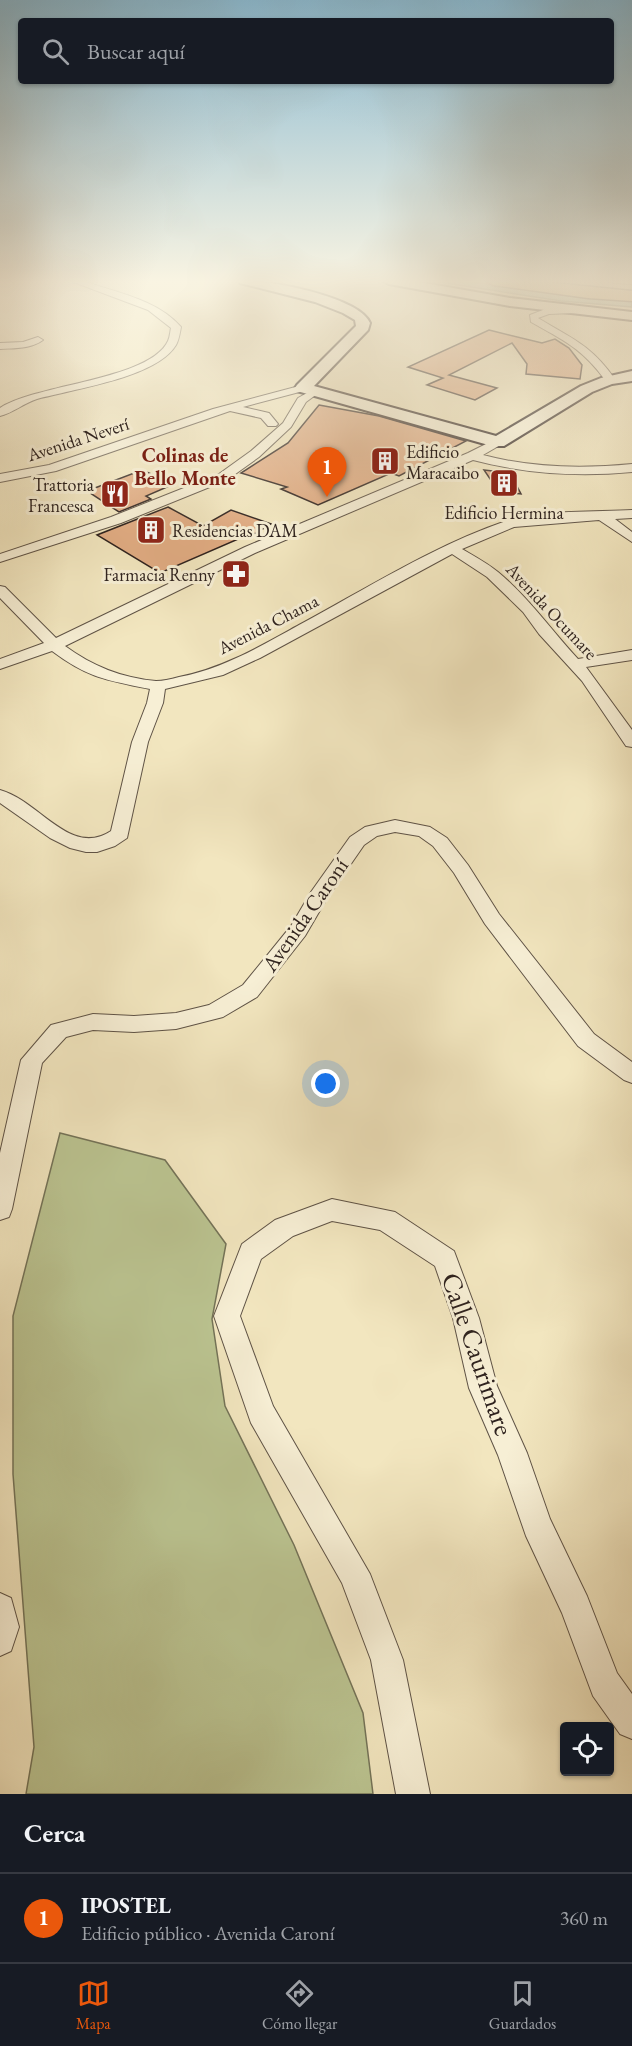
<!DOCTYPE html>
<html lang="es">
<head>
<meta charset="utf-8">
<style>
	body { margin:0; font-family:"EB Garamond",serif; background:#242831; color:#f1f3f6 }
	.controls { position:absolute; right:18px; bottom:18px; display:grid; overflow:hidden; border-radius:6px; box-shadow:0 2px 4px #0004 }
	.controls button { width:54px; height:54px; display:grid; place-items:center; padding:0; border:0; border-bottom:2px solid #363941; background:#171b24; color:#f1f3f6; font:30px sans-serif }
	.you { position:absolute; left:326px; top:1084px; width:21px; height:21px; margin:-15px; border:4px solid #fff; border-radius:50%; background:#1a73e8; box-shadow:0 0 0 9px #1a73e833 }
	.badge { display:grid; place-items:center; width:39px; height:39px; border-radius:50%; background:#ea580c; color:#fff; font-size:20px; font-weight:700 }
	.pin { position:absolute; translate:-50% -50px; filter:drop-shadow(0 2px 3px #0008) }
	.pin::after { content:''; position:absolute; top:32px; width:21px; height:18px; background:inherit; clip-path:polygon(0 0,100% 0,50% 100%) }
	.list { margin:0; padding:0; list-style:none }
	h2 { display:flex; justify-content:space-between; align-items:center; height:78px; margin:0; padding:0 24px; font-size:26px }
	h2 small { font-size:20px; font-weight:400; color:#9ea1a6 }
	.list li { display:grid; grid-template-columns:39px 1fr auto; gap:18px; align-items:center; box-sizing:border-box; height:90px; padding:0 24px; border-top:2px solid #363941 }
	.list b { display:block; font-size:22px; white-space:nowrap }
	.list p { margin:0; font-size:20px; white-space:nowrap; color:#9ea1a6 }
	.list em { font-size:20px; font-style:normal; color:#9ea1a6 }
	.icon { flex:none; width:33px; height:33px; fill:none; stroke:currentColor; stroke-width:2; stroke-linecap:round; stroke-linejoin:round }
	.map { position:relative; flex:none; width:632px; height:1794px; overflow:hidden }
	.search { position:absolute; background:#171b24; box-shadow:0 2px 4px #0004; left:18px; right:18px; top:18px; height:66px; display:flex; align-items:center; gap:15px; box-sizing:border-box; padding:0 21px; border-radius:6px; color:#9ea1a6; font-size:22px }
	.sheet { height:168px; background:#171b24 }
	nav { display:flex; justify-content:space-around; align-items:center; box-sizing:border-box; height:84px; border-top:2px solid #363941; background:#171b24; font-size:16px; color:#9ea1a6 }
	nav a { display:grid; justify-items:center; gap:3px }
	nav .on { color:#ea580c }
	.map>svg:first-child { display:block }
	.green { fill:#bbc491; stroke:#747358; stroke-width:1.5 }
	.water { fill:#9cc0ae; stroke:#708174; stroke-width:1.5 }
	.building { fill:#e1ac83; stroke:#2e221e; stroke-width:1.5 }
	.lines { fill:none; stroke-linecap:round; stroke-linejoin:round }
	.street-casing { stroke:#5f5346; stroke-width:2 }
	.secondary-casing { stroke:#2e221e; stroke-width:4 }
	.highway-casing { stroke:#2e221e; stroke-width:3 }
	.street { fill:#f7efd5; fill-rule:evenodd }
	.secondary { fill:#f7efd5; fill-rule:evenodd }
	.highway { fill:#e9c380; fill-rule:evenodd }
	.labels { text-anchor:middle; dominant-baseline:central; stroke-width:6; stroke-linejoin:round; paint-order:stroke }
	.far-street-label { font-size:18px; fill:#2e221e; stroke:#f7efd5 }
	.far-poi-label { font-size:18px; fill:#2e221e; stroke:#f7efd5; text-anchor:start }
	.far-neighbourhood-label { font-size:20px; font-weight:bold; fill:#7a1f14; stroke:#f7efd5 }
	.street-label { font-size:22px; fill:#2e221e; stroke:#f7efd5 }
	.near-street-label { font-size:27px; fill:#2e221e; stroke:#f7efd5 }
</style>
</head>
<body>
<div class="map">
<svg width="632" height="1794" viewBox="0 0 632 1794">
	<rect width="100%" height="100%" fill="#f2e6bf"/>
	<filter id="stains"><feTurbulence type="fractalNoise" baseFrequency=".00333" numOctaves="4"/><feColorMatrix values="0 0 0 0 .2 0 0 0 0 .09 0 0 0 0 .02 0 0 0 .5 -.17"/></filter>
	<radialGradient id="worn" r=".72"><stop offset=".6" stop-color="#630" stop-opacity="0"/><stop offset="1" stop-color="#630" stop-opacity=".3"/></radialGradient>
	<path class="green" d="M 60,1133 L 165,1160 L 226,1244 L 212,1319 L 225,1406 L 294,1545 L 363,1713 L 373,1794 L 26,1794 L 34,1747 L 13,1474 L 13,1316 Z"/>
	<path class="water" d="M 427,280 L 460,280 L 556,294 L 632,300 L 632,307 L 561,301 Z"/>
	<path class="building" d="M 489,330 L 542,343 L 555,339 L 569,348 L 582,365 L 580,379 L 526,374 L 527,364 L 512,343 L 449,375 L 497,388 L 475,400 L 427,385 L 443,378 L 408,367 Z
		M 319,405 L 379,416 L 466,441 L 399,476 L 391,473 L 318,505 L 281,489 L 287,487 L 241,473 L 288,443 Z
		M 142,470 L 174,484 L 146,496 L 151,499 L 119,512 L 87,491 Z
		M 484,470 L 510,473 L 521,494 L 499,492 Z
		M 168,507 L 203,526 L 231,510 L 271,524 L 249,537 L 245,536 L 160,573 L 97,535 Z"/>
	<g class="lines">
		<g class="street-casing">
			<path id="street" d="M 68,280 L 80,280 C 114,292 157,299 181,327 C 180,332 179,340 176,345 C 156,378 73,389 37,399 C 24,403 13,413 0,416 L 0,408 C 36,384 150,380 168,341 C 170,337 170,332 171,328 L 148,310 Z
				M 609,280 L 632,280 L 632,284 L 613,283 Z
				M 548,308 L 575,309 L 575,313 L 549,314 L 538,318 C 571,338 591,345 614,378 L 613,380 L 605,380 C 583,349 563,340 531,322 L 530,315 Z
				M 38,337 L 43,340 C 31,349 15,348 0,349 L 0,343 L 23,342 Z
				M 303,385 L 307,386 L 307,390 L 243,407 L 269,413 L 278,424 L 276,426 L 268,426 L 261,418 L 230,411 L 56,471 L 0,482 L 0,474 L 49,465 L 213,409 Z
				M 316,388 L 321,391 L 306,402 L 291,427 L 259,457 L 227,480 L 121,523 L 0,562 L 0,554 L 111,517 L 219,474 L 251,451 L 283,423 L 298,398 Z
				M 498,438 L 502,440 L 502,444 L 483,455 C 532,468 582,469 632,464 L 632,472 C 578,477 526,474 473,460 L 255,553 L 65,646 C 92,666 122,678 156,681 C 163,681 172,679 179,677 C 222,669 261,646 299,625 C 366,589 433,546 506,521 C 535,510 599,512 632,510 L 632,518 L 615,519 L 632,532 L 632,542 L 599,520 L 514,527 L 462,549 C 474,556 487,563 498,572 C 528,597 551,630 578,659 L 632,650 L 632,660 L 586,667 L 632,730 L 632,747 L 626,746 L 582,681 L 539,634 L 523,612 L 487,577 L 452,554 L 260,658 L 223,675 L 165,689 L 163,703 L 148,742 L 127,838 L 115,846 L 97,852 L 86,852 L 70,848 L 50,838 L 0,803 L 0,790 C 40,801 70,858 111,831 L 132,742 L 147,703 L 150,689 C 106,680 88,678 52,651 L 0,669 L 0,659 L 44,643 L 0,598 L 0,586 L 5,587 L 56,638 L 245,547 L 468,453 Z
				M 395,820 L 430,827 L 447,838 L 468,865 L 499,914 L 594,1034 L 632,1062 L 632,1083 L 624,1080 L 578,1046 L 485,924 L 454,873 L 433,846 L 419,836 L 395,832 L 377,836 L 364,845 L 326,900 L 305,936 L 257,997 L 223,1017 L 176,1029 L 134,1032 L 93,1030 L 66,1037 L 42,1063 L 12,1209 L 9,1217 L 0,1220 L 0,1153 L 21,1060 L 51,1025 L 93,1014 L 134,1016 L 176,1013 L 209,1005 L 243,985 L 291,926 L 311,892 L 350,837 L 365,827 Z
				M 332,1199 L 395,1212 L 454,1251 L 479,1318 L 497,1386 L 527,1453 L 550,1519 L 587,1596 L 617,1673 L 632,1694 L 632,1739 L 620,1734 L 593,1696 L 562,1613 L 526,1536 L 498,1455 L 469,1388 L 453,1318 L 435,1266 L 380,1230 L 332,1221 L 293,1236 L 261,1259 L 240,1316 L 273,1406 L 370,1574 L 403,1660 L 430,1794 L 396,1794 L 371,1660 L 342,1583 L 251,1423 L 214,1316 L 242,1244 L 275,1220 Z
				M 0,1593 L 11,1598 L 19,1627 L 11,1651 L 0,1656 Z"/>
		</g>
		<g class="secondary-casing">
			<path id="secondary" d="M 238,280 C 265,279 360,297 370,323 L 368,330 L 314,386 L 496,436 L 581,386 L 601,378 L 632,371 L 632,381 L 612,384 L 592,392 L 504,446 L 492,446 L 297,391 L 295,388 L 297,385 L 356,326 L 355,320 L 343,313 L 315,302 L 240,283 Z
				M 382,280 L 407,280 L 510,298 L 632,312 L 632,320 L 510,306 L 389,284 Z"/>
		</g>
		<g class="highway-casing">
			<path id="highway" d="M 485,280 L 525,280 L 632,291 L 632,301 L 588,298 L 493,285 Z"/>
		</g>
		<use href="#street" class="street"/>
		<use href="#secondary" class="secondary"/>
		<use href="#highway" class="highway"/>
	</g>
	<linearGradient id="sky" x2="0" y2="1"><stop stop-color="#89b9d1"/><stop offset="0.53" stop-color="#f9f4e2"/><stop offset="1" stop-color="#f9f4e2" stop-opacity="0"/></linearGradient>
	<rect width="632" height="531" fill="url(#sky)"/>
	<defs>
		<g id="building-square" transform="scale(1.5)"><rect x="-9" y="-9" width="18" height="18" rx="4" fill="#8f2418" stroke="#f7efd5"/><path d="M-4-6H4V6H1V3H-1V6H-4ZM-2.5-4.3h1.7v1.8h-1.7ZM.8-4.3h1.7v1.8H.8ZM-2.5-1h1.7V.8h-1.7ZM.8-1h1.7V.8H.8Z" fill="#fff"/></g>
		<g id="restaurant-square" transform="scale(1.5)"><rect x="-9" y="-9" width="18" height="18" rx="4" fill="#8f2418" stroke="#f7efd5"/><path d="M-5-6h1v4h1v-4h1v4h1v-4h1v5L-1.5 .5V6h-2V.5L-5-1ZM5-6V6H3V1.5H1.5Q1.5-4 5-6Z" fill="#fff"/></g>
		<g id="pharmacy-square" transform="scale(1.5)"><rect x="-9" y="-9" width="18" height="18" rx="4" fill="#8f2418" stroke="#f7efd5"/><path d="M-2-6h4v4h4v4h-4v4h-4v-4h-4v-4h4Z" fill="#fff"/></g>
	</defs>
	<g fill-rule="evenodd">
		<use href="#building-square" x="385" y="461"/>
		<use href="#building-square" x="504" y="483"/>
		<use href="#restaurant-square" x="115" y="494"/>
		<use href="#building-square" x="151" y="530"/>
		<use href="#pharmacy-square" x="236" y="574"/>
	</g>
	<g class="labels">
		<g class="far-street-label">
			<text transform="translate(78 439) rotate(-18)">Avenida Neverí</text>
			<text transform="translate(552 611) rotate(47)">Avenida Ocumare</text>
			<text transform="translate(268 624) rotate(-27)">Avenida Chama</text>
		</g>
		<g class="far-poi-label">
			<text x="406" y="451">Edificio<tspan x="406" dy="21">Maracaibo</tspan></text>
			<text x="94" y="484" text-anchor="end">Trattoria<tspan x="94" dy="21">Francesca</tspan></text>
			<text x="504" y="512" text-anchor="middle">Edificio Hermina</text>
			<text x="172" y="530">Residencias DAM</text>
			<text x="215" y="574" text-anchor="end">Farmacia Renny</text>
		</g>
		<g class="far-neighbourhood-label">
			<text x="185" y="455">Colinas de<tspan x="185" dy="23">Bello Monte</tspan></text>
		</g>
		<g class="street-label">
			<text transform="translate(305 915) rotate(-55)">Avenida Caroní</text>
		</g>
		<g class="near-street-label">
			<text transform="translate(478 1354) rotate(71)">Calle Caurimare</text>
		</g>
	</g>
	<rect width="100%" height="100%" filter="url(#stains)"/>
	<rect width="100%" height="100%" fill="url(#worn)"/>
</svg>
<div class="controls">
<button><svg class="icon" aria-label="locate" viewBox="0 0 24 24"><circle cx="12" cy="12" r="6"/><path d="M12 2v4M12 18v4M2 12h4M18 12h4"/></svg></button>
</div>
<div class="you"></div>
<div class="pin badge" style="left:327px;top:497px">1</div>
<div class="search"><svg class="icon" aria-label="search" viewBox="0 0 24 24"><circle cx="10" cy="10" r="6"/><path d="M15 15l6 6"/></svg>Buscar aquí</div>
</div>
<section class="sheet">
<h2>Cerca<small></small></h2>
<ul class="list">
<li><span class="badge">1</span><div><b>IPOSTEL</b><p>Edificio público · Avenida Caroní</p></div><em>360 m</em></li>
</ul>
</section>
<nav>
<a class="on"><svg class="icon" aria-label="map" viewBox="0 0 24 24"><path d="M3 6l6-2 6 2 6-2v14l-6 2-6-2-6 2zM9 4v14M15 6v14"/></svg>Mapa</a>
<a><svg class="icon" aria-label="directions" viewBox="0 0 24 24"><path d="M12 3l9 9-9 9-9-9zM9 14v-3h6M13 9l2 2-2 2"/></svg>Cómo llegar</a>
<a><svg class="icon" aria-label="saved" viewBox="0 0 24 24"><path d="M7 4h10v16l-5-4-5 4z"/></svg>Guardados</a>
</nav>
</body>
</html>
